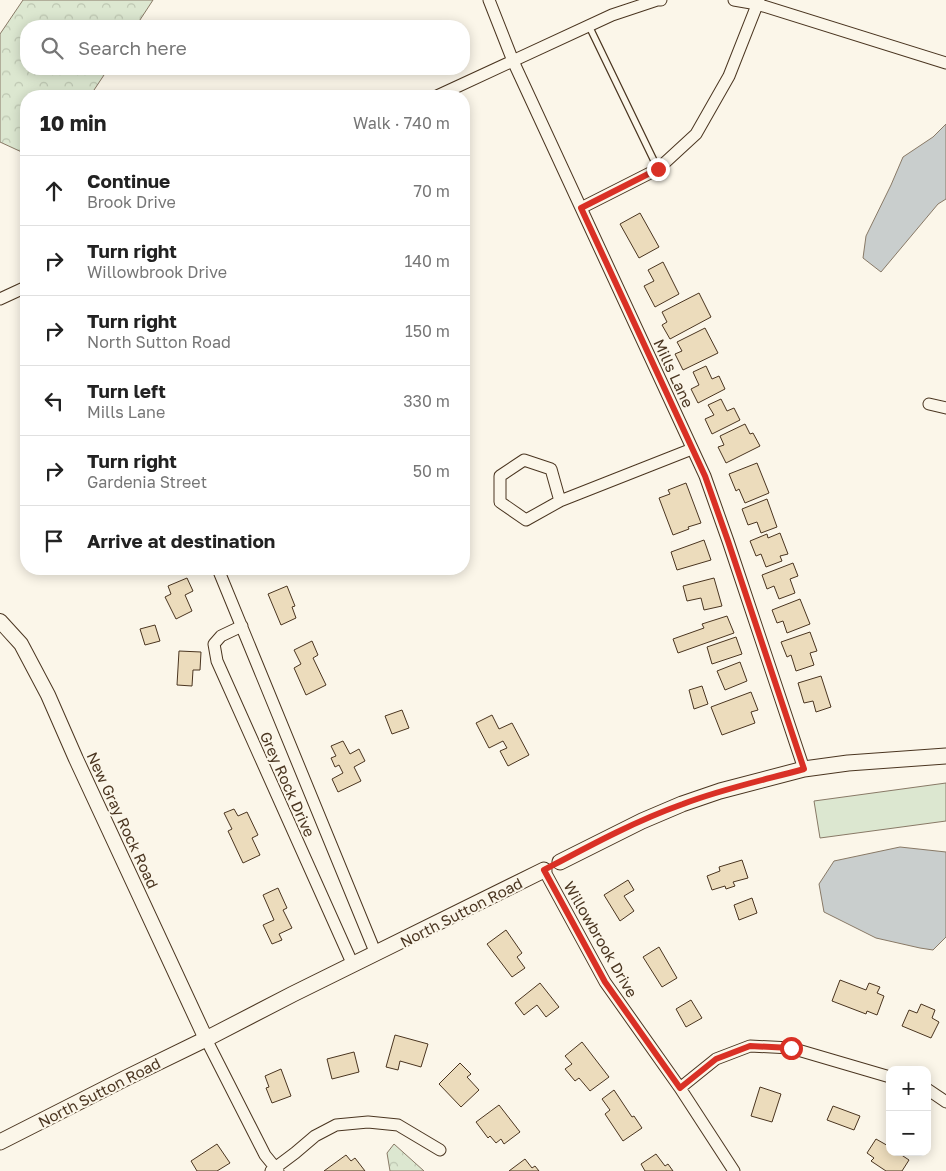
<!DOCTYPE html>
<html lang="en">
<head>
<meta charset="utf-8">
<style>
	body { margin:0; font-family:"Golos Text",sans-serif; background:#f2f2f2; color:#222 }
	.controls { position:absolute; right:15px; bottom:15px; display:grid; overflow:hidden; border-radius:10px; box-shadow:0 2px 12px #0003 }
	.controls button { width:45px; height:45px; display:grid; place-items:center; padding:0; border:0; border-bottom:1px solid #e0e0e0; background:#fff; color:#222; font:25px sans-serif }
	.stop { position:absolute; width:15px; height:15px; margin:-11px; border:4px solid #d93025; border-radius:50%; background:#fff }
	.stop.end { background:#d93025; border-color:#fff; box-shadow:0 1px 5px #0008 }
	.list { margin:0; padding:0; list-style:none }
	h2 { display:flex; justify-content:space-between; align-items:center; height:65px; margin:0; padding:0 20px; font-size:21px }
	h2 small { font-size:16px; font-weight:400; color:#767676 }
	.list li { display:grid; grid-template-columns:32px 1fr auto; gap:15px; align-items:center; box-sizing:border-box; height:70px; padding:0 20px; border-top:1px solid #e0e0e0 }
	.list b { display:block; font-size:19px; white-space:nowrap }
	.list p { margin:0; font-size:16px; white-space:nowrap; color:#767676 }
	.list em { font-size:16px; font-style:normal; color:#767676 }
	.icon { flex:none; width:28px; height:28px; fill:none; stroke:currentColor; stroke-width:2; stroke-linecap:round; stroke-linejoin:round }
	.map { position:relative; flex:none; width:946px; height:1171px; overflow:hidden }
	.search { position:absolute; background:#fff; box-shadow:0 2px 12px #0003; left:20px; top:20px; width:450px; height:55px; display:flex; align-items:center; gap:12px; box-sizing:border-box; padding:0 18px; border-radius:20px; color:#767676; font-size:19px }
	.panel { position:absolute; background:#fff; box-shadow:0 2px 12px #0003; left:20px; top:90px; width:450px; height:485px; border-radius:20px }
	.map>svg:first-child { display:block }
	.forest { fill:url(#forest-crowns); stroke:#887966 }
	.garden { fill:#dce7d0; stroke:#887966 }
	.water { fill:#c9cecd; stroke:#887966 }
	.building { fill:#ecdcbc; stroke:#4a3520 }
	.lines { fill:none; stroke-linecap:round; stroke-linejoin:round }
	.service-casing { stroke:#4a3520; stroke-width:8 }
	.minor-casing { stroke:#4a3520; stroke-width:13 }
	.tertiary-casing { stroke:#4a3520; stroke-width:16 }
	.secondary-casing { stroke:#4a3520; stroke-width:17 }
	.service { stroke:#fbf6e9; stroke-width:5.5 }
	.minor { stroke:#fbf6e9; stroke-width:11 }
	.tertiary { stroke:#fbf6e9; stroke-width:14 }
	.secondary { stroke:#fbf6e9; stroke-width:15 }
	.route { stroke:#d93025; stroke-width:6 }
	.labels { text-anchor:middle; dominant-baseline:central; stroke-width:4; stroke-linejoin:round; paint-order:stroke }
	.street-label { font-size:15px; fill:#4a3520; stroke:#fbf6e9 }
</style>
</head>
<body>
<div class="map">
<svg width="946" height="1171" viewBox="0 0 946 1171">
	<defs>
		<pattern id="forest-crowns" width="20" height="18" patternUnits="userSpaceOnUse" patternTransform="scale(1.25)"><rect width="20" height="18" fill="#dce7d0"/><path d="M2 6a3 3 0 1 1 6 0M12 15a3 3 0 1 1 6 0" fill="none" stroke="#bec7b2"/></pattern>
	</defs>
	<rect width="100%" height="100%" fill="#fbf6e9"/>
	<path class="forest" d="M 23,0 L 153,0 L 136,26 L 26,26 L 26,69 L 108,69 L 90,96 L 26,96 L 26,154 L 0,142 L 0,34 Z
		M 394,1144 L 424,1171 L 390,1171 L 387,1153 Z"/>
	<path class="garden" d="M 946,783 L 946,821 L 820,838 L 814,801 Z"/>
	<path class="water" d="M 946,124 L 946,199 L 938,204 L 881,272 L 863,258 L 866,236 L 891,185 L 903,157 L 933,137 Z
		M 900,847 L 946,852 L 946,937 L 933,950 L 920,948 L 876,938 L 824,912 L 819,884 L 834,861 Z"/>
	<path class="building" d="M 640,213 L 659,247 L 639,258 L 620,224 Z
		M 663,262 L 679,294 L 655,307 L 644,286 L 654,281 L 648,270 Z
		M 699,293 L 711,317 L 670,339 L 662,325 L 667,322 L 662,312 Z
		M 705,328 L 718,353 L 683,370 L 675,354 L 682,351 L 677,342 Z
		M 706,366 L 712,379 L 719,376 L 725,389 L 698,403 L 691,389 L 699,385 L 693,372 Z
		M 721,399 L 727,411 L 734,408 L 740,420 L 712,434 L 705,419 L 714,415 L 708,405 Z
		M 745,424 L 750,434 L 753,433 L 760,446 L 726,463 L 718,447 L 724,445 L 720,436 Z
		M 757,463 L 769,493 L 745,503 L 739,489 L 736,491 L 729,474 Z
		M 686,483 L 701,523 L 688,527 L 689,529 L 673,535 L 659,498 L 670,494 L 668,490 Z
		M 767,499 L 777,527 L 761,533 L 757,522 L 748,525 L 742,509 Z
		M 780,533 L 788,554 L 780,556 L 782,561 L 766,567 L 761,554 L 756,556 L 750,541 L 767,534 L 768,538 Z
		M 704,540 L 711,560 L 677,570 L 671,552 Z
		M 793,563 L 798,576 L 790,579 L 795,593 L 779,599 L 774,586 L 767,589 L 762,575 Z
		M 187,578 L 193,591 L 185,595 L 192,611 L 176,619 L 165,597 L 171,594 L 168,586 Z
		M 714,578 L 722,606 L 704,610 L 701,598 L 687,601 L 683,586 Z
		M 287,586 L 295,606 L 292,607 L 296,618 L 281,625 L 268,594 Z
		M 800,599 L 810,624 L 787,633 L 783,621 L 777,623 L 772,610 Z
		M 727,616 L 734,633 L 678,653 L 673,639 L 704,628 L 702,624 Z
		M 155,625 L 160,641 L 145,645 L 140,629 Z
		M 810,632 L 817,651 L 810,653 L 814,665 L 796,671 L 791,655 L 787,657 L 781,642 Z
		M 736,637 L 742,654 L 712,664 L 707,647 Z
		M 312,641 L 318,655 L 313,658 L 326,685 L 306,695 L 294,668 L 301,664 L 294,650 Z
		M 179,651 L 201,652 L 200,670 L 193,670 L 192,686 L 177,685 Z
		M 740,662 L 747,681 L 725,690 L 717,671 Z
		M 821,676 L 831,707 L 816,712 L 813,701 L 804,703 L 798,683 Z
		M 702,686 L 708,704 L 694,709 L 689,690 Z
		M 751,692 L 758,710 L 751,712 L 755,723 L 722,735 L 711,707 Z
		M 402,710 L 409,728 L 392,734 L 385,716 Z
		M 492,715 L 499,729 L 512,723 L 529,755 L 508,766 L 500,751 L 507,748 L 503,741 L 489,748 L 476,723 Z
		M 343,741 L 350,754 L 359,749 L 365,761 L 354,767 L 361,781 L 338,792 L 332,779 L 343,773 L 339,765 L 335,767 L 331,758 L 336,756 L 331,746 Z
		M 234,809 L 238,816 L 247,812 L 258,835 L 252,838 L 260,855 L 243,863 L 228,831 L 232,829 L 224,813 Z
		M 742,860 L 748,878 L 733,882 L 735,886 L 726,889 L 725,886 L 712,890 L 707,876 L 720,871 L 719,867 Z
		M 628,880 L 634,890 L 624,896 L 634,911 L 620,921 L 604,895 Z
		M 278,888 L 287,908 L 283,910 L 292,928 L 279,934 L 282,940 L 272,944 L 263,925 L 274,920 L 263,895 Z
		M 752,898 L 757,913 L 739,920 L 734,905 Z
		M 506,930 L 522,953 L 517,957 L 525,968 L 512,977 L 487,944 Z
		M 659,947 L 677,978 L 662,987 L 643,957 Z
		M 840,980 L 866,990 L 869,983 L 880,987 L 877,993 L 884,996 L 877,1015 L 867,1011 L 866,1014 L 832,1001 Z
		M 540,983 L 559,1007 L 546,1017 L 537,1005 L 524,1015 L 515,1003 Z
		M 691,1000 L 702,1018 L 686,1027 L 676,1009 Z
		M 921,1004 L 935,1010 L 932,1018 L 939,1022 L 931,1038 L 902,1026 L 909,1010 L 917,1013 Z
		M 395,1035 L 428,1044 L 421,1067 L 400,1061 L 398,1070 L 386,1067 Z
		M 582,1042 L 609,1077 L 590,1091 L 579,1078 L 575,1081 L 565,1069 L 572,1064 L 565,1056 Z
		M 354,1052 L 359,1072 L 332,1079 L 327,1059 Z
		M 460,1063 L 471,1074 L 467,1077 L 479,1090 L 461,1107 L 439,1084 Z
		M 281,1069 L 291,1096 L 272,1103 L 266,1088 L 269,1087 L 265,1076 Z
		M 760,1087 L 781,1094 L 772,1122 L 751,1116 Z
		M 614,1090 L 632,1117 L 634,1116 L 642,1128 L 623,1141 L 605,1114 L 610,1110 L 602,1099 Z
		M 499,1105 L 520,1132 L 504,1144 L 501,1139 L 496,1143 L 490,1136 L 488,1138 L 476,1122 Z
		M 833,1106 L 860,1116 L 854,1130 L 827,1120 Z
		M 876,1139 L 890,1147 L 890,1152 L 897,1152 L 909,1160 L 902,1171 L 886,1171 L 871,1161 L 874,1158 L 867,1153 Z
		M 217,1144 L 230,1163 L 217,1171 L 197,1171 L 191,1161 Z
		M 656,1154 L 665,1166 L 668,1164 L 673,1171 L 645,1171 L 641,1164 Z
		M 346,1155 L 351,1161 L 355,1158 L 365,1171 L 324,1171 Z
		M 525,1159 L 532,1168 L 535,1166 L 539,1171 L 509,1171 Z"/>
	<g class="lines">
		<g class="service-casing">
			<path id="service" d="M 589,26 L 658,169"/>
		</g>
		<g class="minor-casing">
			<path id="minor" d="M 489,0 L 513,61 L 705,476 L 728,541 L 804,769
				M 734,0 L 757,4 L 946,63
				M 437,96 L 612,15 L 657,0 L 661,0
				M 581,208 L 658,169 L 696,134 L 729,76 L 759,0
				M 0,299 L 26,287
				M 929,404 L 946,408
				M 560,501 L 526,520 L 500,502 L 500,476 L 524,460 L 551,469 L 560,501 L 692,449
				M 218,569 L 376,954
				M 242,626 L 221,636 L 214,644 L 217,661 L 353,965
				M 544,870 L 605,982 L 680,1088 L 734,1171
				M 206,1039 L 265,1155 L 278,1171
				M 680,1088 L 716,1059 L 750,1046 L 791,1048 L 890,1077
				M 927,1089 L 946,1102
				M 271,1171 L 295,1153 L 315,1136 L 336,1125 L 368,1122 L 398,1125 L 440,1150"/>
		</g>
		<g class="tertiary-casing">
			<path id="tertiary" d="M 0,621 L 21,644 L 48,695 L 76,759 L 206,1039"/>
		</g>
		<g class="secondary-casing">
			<path id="secondary" d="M 560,862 L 642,821 L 682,804 L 720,791 L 804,769 L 848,763 L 946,756
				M 0,1142 L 128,1077 L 206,1039 L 293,994 L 544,870"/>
		</g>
		<use href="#service" class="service"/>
		<use href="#minor" class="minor"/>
		<use href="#tertiary" class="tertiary"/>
		<use href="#secondary" class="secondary"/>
	</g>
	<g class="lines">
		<path class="route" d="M 658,169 L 581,208 L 705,476 L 728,541 L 804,769 C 764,780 722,789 683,804 C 635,821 589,846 544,870 L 605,982 L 680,1088 L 716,1059 L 750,1046 L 791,1048"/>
	</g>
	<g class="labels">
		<g class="street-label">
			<text transform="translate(674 373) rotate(65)">Mills Lane</text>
			<text transform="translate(288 784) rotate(66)">Grey Rock Drive</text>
			<text transform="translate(123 820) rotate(65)">New Gray Rock Road</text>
			<text transform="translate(461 912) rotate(-27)">North Sutton Road</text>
			<text transform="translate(601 939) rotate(60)">Willowbrook Drive</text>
			<text transform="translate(99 1092) rotate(-27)">North Sutton Road</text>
		</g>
	</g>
</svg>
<div class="controls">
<button>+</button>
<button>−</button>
</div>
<div class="stop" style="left:791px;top:1048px"></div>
<div class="stop end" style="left:658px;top:169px"></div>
<div class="search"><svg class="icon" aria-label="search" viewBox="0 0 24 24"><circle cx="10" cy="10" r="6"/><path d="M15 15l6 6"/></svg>Search here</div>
<section class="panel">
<h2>10 min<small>Walk · 740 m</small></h2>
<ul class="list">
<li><svg class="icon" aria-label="ahead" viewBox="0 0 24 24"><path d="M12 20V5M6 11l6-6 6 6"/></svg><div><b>Continue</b><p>Brook Drive</p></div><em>70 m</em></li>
<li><svg class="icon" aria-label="right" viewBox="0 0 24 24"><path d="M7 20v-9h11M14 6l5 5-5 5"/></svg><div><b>Turn right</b><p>Willowbrook Drive</p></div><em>140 m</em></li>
<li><svg class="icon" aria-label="right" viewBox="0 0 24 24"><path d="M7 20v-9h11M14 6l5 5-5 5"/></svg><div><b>Turn right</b><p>North Sutton Road</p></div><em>150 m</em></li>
<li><svg class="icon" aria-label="left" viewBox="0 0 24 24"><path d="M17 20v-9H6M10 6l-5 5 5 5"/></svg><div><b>Turn left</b><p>Mills Lane</p></div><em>330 m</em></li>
<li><svg class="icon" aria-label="right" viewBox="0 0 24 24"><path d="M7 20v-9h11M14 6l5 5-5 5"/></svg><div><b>Turn right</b><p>Gardenia Street</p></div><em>50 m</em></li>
<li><svg class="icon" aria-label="arrive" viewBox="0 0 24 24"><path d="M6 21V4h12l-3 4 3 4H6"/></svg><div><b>Arrive at destination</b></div></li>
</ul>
</section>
</div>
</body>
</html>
